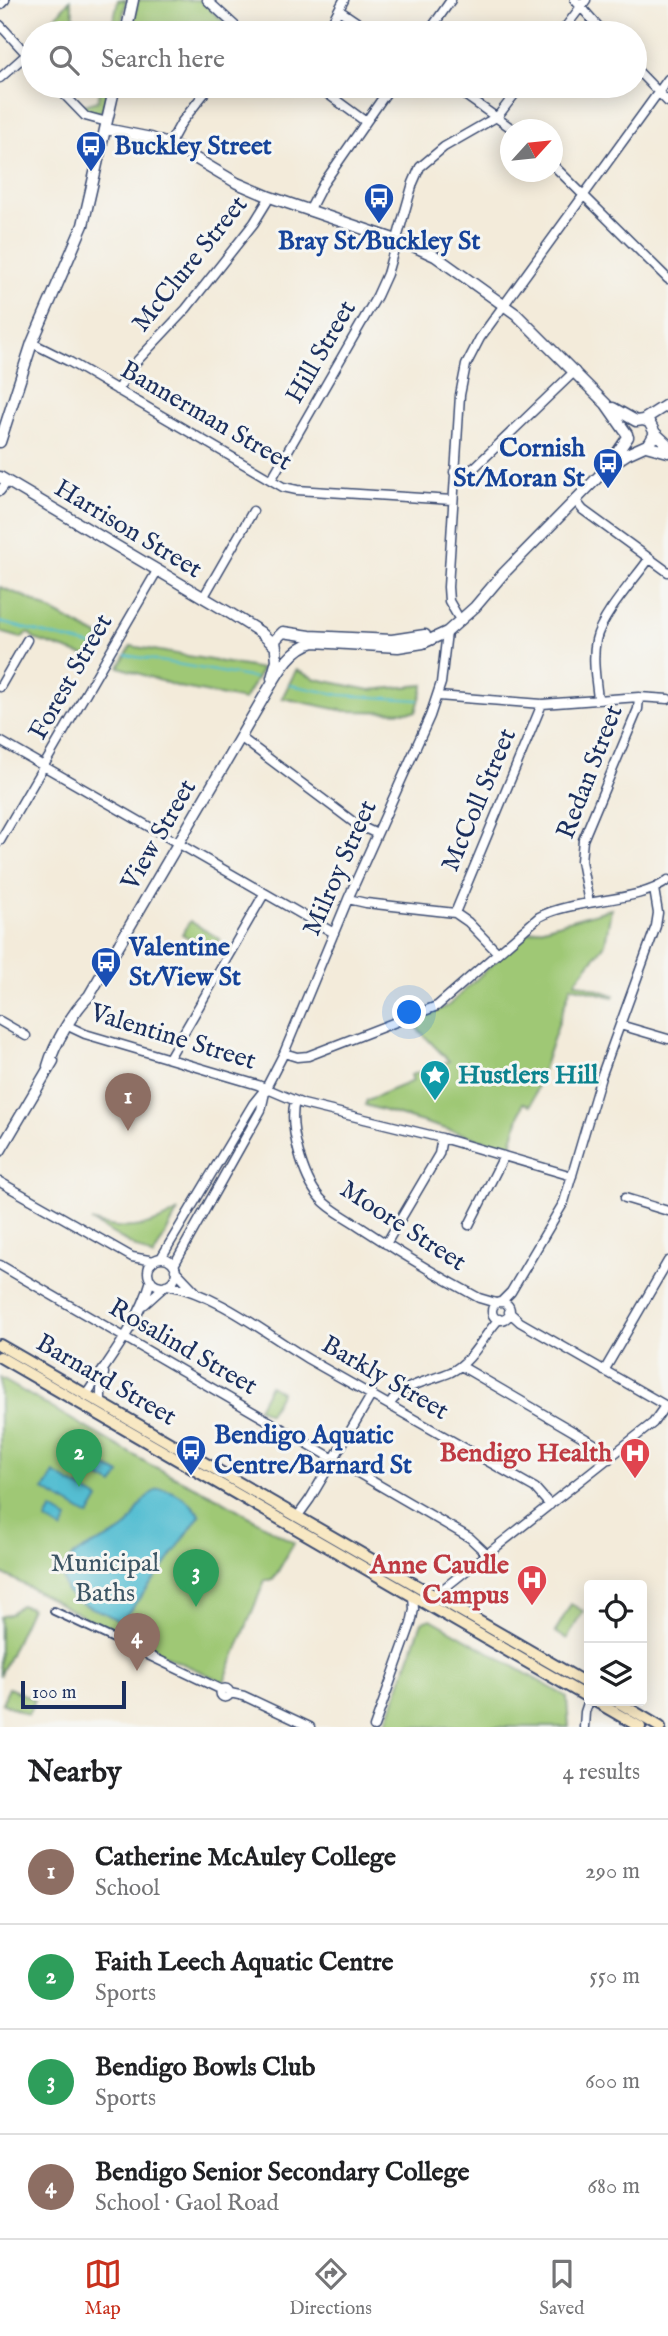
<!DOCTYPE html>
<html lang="en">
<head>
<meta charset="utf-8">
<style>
	body { margin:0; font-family:"IM FELL English",serif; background:#f2f2f2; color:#202124 }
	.controls { position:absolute; right:21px; bottom:21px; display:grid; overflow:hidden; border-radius:7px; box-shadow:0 4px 18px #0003 }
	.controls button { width:63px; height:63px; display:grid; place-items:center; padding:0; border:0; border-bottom:2px solid #e0e0e0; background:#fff; color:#202124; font:35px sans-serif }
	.compass { position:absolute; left:500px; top:119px; width:63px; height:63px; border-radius:50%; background:#fff; box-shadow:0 4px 18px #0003; rotate:63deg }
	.scale { position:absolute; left:21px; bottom:18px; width:105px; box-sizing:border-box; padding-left:7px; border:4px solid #1b2f5e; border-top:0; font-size:19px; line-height:24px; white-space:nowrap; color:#1b2f5e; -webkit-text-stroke:5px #f6f6f2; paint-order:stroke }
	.you { position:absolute; left:410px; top:1013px; width:24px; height:24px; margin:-18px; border:5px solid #fff; border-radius:50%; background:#1a73e8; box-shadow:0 0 0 10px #1a73e833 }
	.badge { display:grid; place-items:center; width:46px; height:46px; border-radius:50%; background:#c8321e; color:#fff; font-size:23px; font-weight:700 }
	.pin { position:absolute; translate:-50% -58px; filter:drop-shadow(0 2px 4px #0008) }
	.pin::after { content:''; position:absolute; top:37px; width:24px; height:21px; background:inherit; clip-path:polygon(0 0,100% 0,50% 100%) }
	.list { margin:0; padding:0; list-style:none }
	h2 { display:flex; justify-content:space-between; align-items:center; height:91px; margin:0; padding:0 28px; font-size:30px }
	h2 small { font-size:23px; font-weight:400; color:#757577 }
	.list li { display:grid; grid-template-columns:46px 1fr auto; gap:21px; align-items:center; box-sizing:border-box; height:105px; padding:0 28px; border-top:2px solid #e0e0e0 }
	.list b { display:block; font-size:26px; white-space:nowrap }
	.list p { margin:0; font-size:23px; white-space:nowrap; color:#757577 }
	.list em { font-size:23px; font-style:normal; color:#757577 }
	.icon { flex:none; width:38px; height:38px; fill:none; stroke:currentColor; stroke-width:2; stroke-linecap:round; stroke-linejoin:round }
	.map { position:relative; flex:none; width:668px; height:1727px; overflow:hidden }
	.search { position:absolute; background:#fff; box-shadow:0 4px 18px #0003; left:21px; right:21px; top:21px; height:77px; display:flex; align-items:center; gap:18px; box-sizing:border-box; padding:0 24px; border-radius:38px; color:#757577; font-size:26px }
	.sheet { height:511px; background:#fff }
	nav { display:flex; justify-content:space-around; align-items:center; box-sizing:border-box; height:98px; border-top:2px solid #e0e0e0; background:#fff; font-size:19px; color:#757577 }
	nav a { display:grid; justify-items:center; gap:4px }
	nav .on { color:#c8321e }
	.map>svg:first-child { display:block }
	.green { fill:#9fc874; stroke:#5d7c69; stroke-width:2 }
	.water { fill:#55bed2; stroke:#387698; stroke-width:2 }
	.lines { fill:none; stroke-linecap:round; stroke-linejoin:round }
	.stream { stroke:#55bed2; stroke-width:2 }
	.pedestrian-casing { stroke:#3b4b71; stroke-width:10 }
	.minor-casing { stroke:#3b4b71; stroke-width:11 }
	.tertiary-casing { stroke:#3b4b71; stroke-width:13 }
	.secondary-casing { stroke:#3b4b71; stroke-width:14 }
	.pedestrian { stroke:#fff; stroke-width:6 }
	.minor { stroke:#fff; stroke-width:8 }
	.tertiary { stroke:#fff; stroke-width:10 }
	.secondary { stroke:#f8e8c3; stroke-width:10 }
	.labels { text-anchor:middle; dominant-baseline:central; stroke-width:6; stroke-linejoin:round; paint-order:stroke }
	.transit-label { font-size:26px; font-weight:bold; fill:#164399; stroke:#f6f6f2; text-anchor:start }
	.street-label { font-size:26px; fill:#1b2f5e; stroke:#f6f6f2 }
	.culture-label { font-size:26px; font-weight:bold; fill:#0d838f; stroke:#f6f6f2; text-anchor:start }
	.health-label { font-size:26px; font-weight:bold; fill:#be3a42; stroke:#f6f6f2; text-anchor:end }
	.park-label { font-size:26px; fill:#3c5564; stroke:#f6f6f2 }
</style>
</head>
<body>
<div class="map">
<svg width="668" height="1727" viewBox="0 0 668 1727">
	<rect width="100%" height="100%" fill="#f6f6f2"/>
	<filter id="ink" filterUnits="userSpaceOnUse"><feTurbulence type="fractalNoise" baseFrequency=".0143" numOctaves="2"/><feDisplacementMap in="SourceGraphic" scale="14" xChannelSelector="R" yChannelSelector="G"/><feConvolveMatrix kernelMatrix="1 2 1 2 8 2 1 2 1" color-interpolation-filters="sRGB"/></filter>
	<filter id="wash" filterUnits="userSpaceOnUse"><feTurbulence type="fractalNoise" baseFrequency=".00686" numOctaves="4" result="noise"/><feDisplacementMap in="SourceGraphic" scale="28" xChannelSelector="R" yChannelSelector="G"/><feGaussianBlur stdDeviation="1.57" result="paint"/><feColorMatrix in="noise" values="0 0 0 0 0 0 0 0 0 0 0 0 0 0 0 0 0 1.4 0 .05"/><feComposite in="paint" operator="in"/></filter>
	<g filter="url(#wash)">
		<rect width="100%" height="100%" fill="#f3ebda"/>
		<path class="green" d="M 70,0 L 78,33 L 42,33 Z
			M 118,0 L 126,0 L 120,33 L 111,33 Z
			M 138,0 L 200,0 L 236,33 L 131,33 Z
			M 101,86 L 109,86 L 103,110 L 95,115 L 86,113 L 80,106 L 98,101 Z
			M 0,587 L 28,598 L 100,637 L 88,657 L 34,639 L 30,634 L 26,634 L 21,638 L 0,632 Z
			M 131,646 L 262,669 L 244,700 L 179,687 L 119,667 Z
			M 296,670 L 316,679 L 370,690 L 424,685 L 416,712 L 345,711 L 282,698 Z
			M 611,909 L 605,944 L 575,982 L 614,995 L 613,997 L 571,986 L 531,1105 L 523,1103 L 510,1148 L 365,1105 L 367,1100 L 413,1081 L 411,1075 L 449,1061 L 411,1022 L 448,1006 L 506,951 L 529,932 Z
			M 190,921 L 220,939 L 212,952 L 182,934 Z
			M 178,1211 L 153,1257 L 91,1221 C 121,1232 150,1229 178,1211 Z
			M 0,1378 L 151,1465 L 218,1498 L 294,1543 L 273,1580 L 265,1580 L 224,1682 L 118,1635 L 0,1572 Z
			M 270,1385 L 281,1392 L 269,1414 L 258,1408 Z
			M 571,1604 L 583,1611 L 567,1639 L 555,1632 Z
			M 20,1605 L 31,1608 L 0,1676 L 0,1617 L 10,1614 Z
			M 431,1619 L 567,1697 L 569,1727 L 385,1727 L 422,1622 Z
			M 9,1688 L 35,1700 L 28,1715 L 2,1703 Z"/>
		<path class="water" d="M 103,1465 L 120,1474 L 113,1485 L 97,1476 Z
			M 54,1473 L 99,1499 L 89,1516 L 44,1490 Z
			M 158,1489 C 175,1488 191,1502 200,1515 L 164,1567 L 120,1623 C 106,1609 82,1609 68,1593 C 65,1589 64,1584 63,1578 C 62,1549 104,1544 123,1530 C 134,1523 136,1508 145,1499 C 148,1495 154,1492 158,1489 Z
			M 52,1509 L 68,1519 L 62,1530 L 46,1520 Z"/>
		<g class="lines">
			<path class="stream" d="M 0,622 L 93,646
				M 126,655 L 254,678
				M 290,685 L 341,695 L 418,700"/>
		</g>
	</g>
	<g filter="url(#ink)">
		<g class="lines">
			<g class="pedestrian-casing">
				<path id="pedestrian" d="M 54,1611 L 148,1655"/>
			</g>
			<g class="minor-casing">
				<path id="minor" d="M 207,0 L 243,33
					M 575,0 L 604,33
					M 0,5 L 5,0
					M 339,10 L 373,33
					M 0,25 L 33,61
					M 326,33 L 344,0
					M 428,33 L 451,0
					M 561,33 L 586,0
					M 635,68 L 668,102
					M 0,78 L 27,54
					M 56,86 L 85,116 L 107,122
					M 317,86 L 366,122
					M 452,86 L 514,130
					M 169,145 L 181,123 L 210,86
					M 552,164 L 668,279
					M 309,211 L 323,184 L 391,86
					M 32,343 L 70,362 L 283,487 L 297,490 L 452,500
					M 117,390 L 137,361 L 186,309 L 254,223 L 270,197
					M 454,472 L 468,471 L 475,467 L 575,371
					M 271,480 L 377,296 L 387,274 L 413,183 L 420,167 L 444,147 L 498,116 L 521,86
					M 0,491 L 7,482
					M 575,500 L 583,510 L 668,572
					M 203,598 L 253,511
					M 457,615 L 449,601 L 448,587 L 460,395 L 466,365 L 480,338 L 668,79
					M 0,687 L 27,640
					M 438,696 L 542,704 L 639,697 L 668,699
					M 598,699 C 596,680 592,659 596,640 C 601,616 635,579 649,559
					M 240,737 L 356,824 L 377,834
					M 0,741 L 334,933
					M 0,841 L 157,571
					M 348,899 L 366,903 L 455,913 L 468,922 L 497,952
					M 589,903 L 581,861 L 583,840 L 638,709 L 639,697
					M 455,913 L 542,704
					M 0,1021 L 26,1036
					M 620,1025 L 668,1039
					M 68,1026 L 85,1034 L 258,1085 L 303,1104 L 442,1138 L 572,1176
					M 284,1053 L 297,1057 L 308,1056 L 437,1006 L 539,917 C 573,898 641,903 668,880
					M 169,1058 L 264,894
					M 295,1101 C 288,1127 303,1178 320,1198 C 330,1210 346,1217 359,1226 C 398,1252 438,1276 479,1298 L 496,1303
					M 0,1182 L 132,1257 L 154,1261
					M 625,1198 L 668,1211
					M 469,1225 L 504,1156
					M 386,1244 L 439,1154 L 442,1138
					M 161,1258 L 253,1104 L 266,1088 L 284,1053 L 348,899 L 430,716 L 441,683 L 447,632
					M148 1272a14 14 0 1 1 28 0a14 14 0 1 1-28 0Z
					M 0,1265 L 470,1538 L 487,1554
					M 174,1265 L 261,1110 L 266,1088
					M 175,1270 L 196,1292
					M 168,1285 C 219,1295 263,1332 308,1359 C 383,1402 459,1444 535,1488 L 550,1505
					M 501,1302 L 511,1292 L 564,1202 L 601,1077 L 656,926 L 658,913 L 654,889
					M492 1311a9 9 0 1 1 18 0a9 9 0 1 1-18 0Z
					M 145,1304 L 166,1285
					M 509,1312 L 520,1322 L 668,1407
					M 461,1366 L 593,1443 L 609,1459
					M 604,1371 L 668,1261
					M 86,1395 C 110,1358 139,1323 151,1280
					M 101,1403 L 101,1390 L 104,1373
					M 390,1404 C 402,1384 431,1381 451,1372 C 473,1361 483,1336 499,1319
					M 297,1517 L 310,1499 L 372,1394
					M 432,1595 L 443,1589 L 653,1423 L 665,1406
					M 148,1655 L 222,1690
					M220.5 1693a4.5 4.5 0 1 1 9 0a4.5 4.5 0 1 1-9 0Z
					M 230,1693 L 244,1696 L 310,1727
					M 374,1727 L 411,1624 L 414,1609 L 413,1596
					M 584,1727 L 585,1712 L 589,1700"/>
			</g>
			<g class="tertiary-casing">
				<path id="tertiary" d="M 126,33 L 133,0
					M 106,129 L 151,138 L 178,148 L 237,183 L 270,197 L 411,245 L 435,256 L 516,314 L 606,404 L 627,434
					M 613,408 L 636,421 L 643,420 L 649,422 L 655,433 L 668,445
					M 643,420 L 668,404
					M 0,442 L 32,343 L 83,225 L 115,86
					M 646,446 L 668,452
					M 612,464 L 627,454 L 649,444 L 655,433
					M 0,477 L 228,612 L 260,632 L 276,647
					M 272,678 L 277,660 L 275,640 L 283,632 L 310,636 L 392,640 L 425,635
					M 48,1066 C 54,1045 73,1011 89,996 L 265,695 C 277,675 290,648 314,642 L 398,647 L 423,643 L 447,632 L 475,607 L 503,574 L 606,469 L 628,437
					M 0,1151 L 53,1061"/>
			</g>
			<g class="secondary-casing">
				<path id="secondary" d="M 0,1345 L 589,1685
					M 0,1357 L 589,1698
					M 595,1701 L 640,1727
					M 616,1701 L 660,1727"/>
			</g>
			<use href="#pedestrian" class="pedestrian"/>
			<use href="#minor" class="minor"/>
			<use href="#tertiary" class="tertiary"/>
			<use href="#secondary" class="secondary"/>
		</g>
	</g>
	<defs>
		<g id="bus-pin" transform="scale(1.575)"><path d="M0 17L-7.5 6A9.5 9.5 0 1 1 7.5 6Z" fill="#1a4fb4" stroke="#f6f6f2"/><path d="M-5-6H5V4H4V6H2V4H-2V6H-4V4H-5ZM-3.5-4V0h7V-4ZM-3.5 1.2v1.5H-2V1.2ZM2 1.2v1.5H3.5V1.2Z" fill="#fff"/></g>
		<g id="sight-pin" transform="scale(1.575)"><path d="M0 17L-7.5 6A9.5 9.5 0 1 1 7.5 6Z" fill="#0f9aa8" stroke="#f6f6f2"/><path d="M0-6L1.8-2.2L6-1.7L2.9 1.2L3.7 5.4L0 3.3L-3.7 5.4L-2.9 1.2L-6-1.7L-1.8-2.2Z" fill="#fff"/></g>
		<g id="hospital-pin" transform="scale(1.575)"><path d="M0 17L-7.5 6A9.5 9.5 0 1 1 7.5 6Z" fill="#e0444e" stroke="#f6f6f2"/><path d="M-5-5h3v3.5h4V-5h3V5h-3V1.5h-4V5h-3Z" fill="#fff"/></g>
	</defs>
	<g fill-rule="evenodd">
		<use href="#bus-pin" x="91" y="146"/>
		<use href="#bus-pin" x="379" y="198"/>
		<use href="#bus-pin" x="608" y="463"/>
		<use href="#bus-pin" x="106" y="962"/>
		<use href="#sight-pin" x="435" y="1075"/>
		<use href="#bus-pin" x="191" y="1450"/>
		<use href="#hospital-pin" x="635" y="1453"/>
		<use href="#hospital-pin" x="532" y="1580"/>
	</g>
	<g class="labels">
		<g class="transit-label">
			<text x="114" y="146">Buckley Street</text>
			<text x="379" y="241" text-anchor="middle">Bray St/Buckley St</text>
			<text x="585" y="448" text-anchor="end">Cornish<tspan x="585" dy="30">St/Moran St</tspan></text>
			<text x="129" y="947">Valentine<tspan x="129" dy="30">St/View St</tspan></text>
			<text x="214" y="1435">Bendigo Aquatic<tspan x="214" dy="30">Centre/Barnard St</tspan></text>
		</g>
		<g class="street-label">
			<text transform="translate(190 264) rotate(-51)">McClure Street</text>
			<text transform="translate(321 352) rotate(-60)">Hill Street</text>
			<text transform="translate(206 416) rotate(30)">Bannerman Street</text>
			<text transform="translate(128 529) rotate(31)">Harrison Street</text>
			<text transform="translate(71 677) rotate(-60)">Forest Street</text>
			<text transform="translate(590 772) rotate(-69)">Redan Street</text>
			<text transform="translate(479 800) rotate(-67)">McColl Street</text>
			<text transform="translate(159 835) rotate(-60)">View Street</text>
			<text transform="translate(340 868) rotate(-66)">Milroy Street</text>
			<text transform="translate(173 1037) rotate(17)">Valentine Street</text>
			<text transform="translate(403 1226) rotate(33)">Moore Street</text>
			<text transform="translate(183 1347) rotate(30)">Rosalind Street</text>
			<text transform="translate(385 1378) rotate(30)">Barkly Street</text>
			<text transform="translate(106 1380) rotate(30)">Barnard Street</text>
		</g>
		<g class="culture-label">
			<text x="458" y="1075">Hustlers Hill</text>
		</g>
		<g class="health-label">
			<text x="612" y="1453">Bendigo Health</text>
			<text x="509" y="1565">Anne Caudle<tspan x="509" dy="30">Campus</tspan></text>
		</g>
		<g class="park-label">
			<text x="105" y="1563">Municipal<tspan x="105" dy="30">Baths</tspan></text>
		</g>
	</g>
</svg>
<div class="controls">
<button><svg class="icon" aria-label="locate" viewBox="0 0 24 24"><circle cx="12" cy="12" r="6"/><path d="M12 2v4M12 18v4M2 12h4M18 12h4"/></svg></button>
<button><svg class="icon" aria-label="layers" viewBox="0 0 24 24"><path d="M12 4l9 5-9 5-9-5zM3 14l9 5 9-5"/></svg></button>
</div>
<svg class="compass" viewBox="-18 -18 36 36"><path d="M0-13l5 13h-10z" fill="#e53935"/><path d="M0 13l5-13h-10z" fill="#757577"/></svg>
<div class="scale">100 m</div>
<div class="you"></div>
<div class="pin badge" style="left:128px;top:1131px;background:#8d6e63">1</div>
<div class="pin badge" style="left:79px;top:1487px;background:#2e9e5b">2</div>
<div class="pin badge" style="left:196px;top:1607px;background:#2e9e5b">3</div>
<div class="pin badge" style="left:137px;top:1671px;background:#8d6e63">4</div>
<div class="search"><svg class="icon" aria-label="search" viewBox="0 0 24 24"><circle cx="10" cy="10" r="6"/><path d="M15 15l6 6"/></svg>Search here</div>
</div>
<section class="sheet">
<h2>Nearby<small>4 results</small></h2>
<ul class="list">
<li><span class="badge" style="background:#8d6e63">1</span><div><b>Catherine McAuley College</b><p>School</p></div><em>290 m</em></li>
<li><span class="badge" style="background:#2e9e5b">2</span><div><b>Faith Leech Aquatic Centre</b><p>Sports</p></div><em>550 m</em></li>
<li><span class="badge" style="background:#2e9e5b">3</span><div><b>Bendigo Bowls Club</b><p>Sports</p></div><em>600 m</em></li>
<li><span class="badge" style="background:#8d6e63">4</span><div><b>Bendigo Senior Secondary College</b><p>School · Gaol Road</p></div><em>680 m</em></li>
</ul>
</section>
<nav>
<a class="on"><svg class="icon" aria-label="map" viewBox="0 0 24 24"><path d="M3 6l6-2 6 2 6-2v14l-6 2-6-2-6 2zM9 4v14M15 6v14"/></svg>Map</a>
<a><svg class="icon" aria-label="directions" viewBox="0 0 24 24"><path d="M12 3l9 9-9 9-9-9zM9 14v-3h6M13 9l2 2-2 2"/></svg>Directions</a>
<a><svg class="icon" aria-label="saved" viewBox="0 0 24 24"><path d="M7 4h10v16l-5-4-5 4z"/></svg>Saved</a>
</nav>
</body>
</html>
